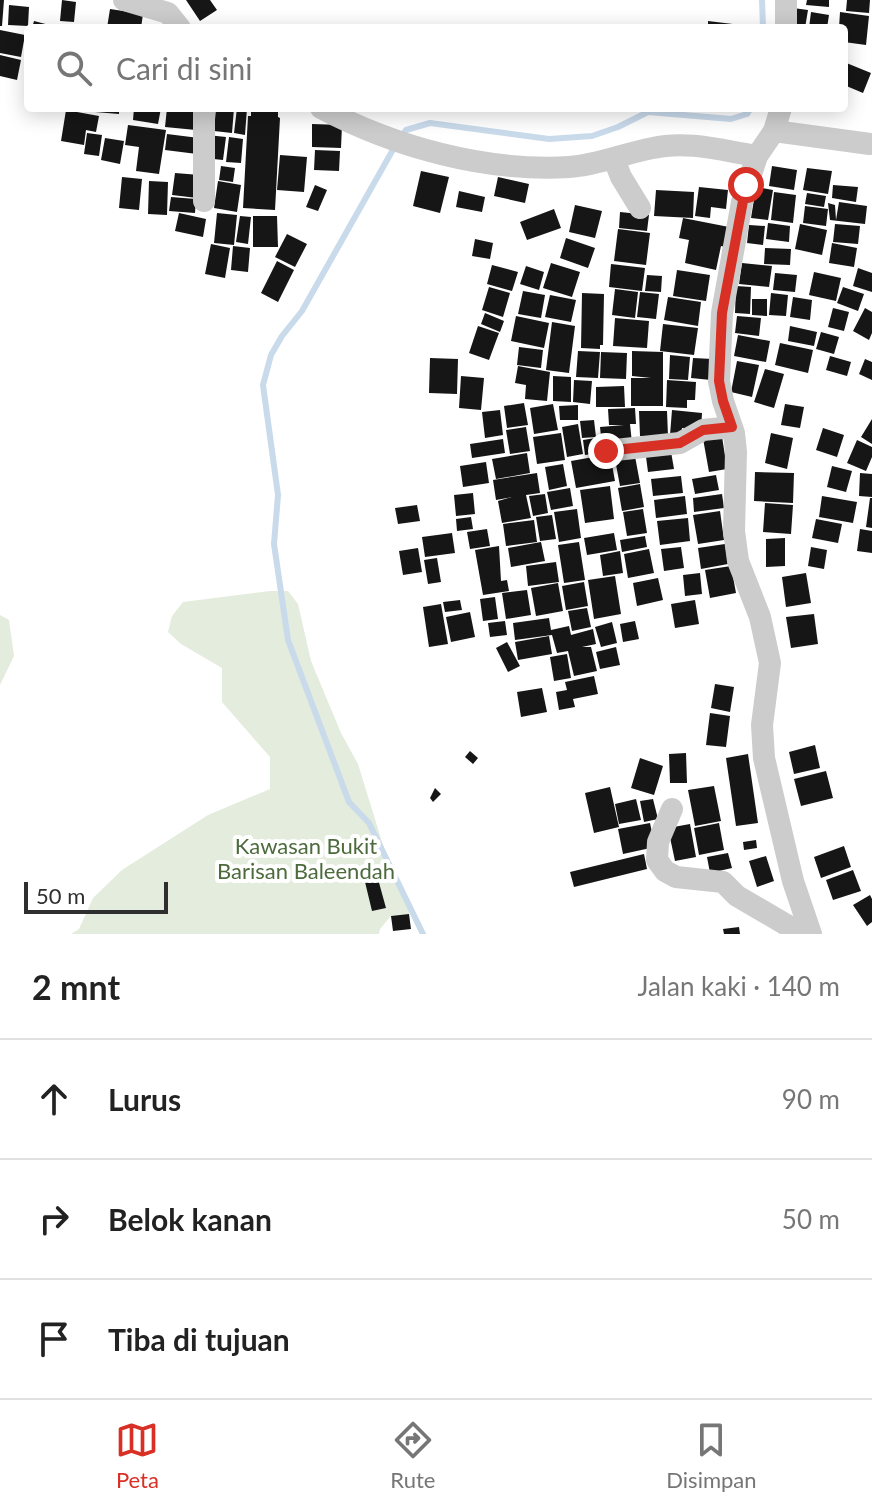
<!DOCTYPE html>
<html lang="id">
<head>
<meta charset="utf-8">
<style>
	body { margin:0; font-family:Lato,sans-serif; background:#f2f2f2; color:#222 }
	.scale { position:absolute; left:24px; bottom:20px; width:144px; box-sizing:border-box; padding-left:8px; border:4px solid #2f2f2f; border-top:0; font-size:22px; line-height:28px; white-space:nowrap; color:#2f2f2f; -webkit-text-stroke:6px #fff; paint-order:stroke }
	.stop { position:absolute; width:24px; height:24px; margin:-18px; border:6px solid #d93025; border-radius:50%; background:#fff }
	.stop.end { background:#d93025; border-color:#fff; box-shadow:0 2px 8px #0008 }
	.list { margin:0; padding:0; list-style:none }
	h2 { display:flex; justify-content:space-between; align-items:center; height:104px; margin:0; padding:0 32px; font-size:34px }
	h2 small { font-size:26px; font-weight:400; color:#767676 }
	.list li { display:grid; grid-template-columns:52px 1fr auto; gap:24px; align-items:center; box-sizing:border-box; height:120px; padding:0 32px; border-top:2px solid #e0e0e0 }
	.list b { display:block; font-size:30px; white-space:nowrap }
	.list em { font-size:26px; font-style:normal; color:#767676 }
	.icon { flex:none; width:44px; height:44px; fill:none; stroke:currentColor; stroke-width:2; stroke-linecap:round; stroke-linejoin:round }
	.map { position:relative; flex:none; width:872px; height:934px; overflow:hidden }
	.search { position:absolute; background:#fff; box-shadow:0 4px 20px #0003; left:24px; right:24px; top:24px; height:88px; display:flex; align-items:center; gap:20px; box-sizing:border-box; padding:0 28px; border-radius:8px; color:#767676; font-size:30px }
	.sheet { height:464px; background:#fff }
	nav { display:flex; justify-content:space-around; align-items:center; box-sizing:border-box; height:112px; border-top:2px solid #e0e0e0; background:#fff; font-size:22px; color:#767676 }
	nav a { display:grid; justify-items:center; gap:4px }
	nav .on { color:#d93025 }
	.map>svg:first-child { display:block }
	.green { fill:#e3ecdd }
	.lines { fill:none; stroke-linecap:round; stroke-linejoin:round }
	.stream { stroke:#c9daeb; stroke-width:6 }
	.building { fill:#161616 }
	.street { stroke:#ccc; stroke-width:22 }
	.route { stroke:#d93025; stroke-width:10 }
	.labels { text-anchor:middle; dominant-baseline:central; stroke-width:8; stroke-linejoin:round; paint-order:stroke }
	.park-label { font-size:22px; fill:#4c6a3c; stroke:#fff }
</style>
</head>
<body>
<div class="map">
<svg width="872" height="934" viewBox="0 0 872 934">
	<rect width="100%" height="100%" fill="#fff"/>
	<path class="green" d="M 270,591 L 288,591 L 298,604 L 311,661 L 341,733 L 358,764 L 391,871 L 409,901 L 409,914 L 391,916 L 380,929 L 379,934 L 71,934 L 79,929 L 93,898 L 122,870 L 208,815 L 270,789 L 270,757 L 222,702 L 222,668 L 181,644 L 168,632 L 172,616 L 183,602 Z
		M 0,615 L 9,620 L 14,656 L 0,685 Z"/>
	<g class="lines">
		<path class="stream" d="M 762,0 L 763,28
			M 401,137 L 406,130 L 430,123 L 549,139 L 592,136 L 618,127 L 648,112 L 731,119 L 747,114 L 751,108
			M 395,146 L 302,311 L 282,336 L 271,355 L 263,385 L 278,495 L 274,544 L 288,640 L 349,802 L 369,823 L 423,934"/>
	</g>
	<path class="building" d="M 0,0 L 4,0 L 2,26 L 0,26 Z
		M 62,0 L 76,2 L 74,22 L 60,21 Z
		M 186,0 L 210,0 L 217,10 L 200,21 Z
		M 807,0 L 829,0 L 829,7 L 806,5 Z
		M 847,0 L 870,0 L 869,13 L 846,11 Z
		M 9,5 L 29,7 L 28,26 L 8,25 Z
		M 793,8 L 808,10 L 805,28 L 789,28 Z
		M 110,9 L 143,14 L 141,28 L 107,28 Z
		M 811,12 L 829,15 L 827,28 L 809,28 Z
		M 840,12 L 869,16 L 866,45 L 844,42 L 844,28 L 839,28 Z
		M 34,21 L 57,27 L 57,28 L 32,28 Z
		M 708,21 L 741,25 L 740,28 L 708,28 Z
		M 0,30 L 25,35 L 21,57 L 0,53 Z
		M 0,55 L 21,60 L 17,80 L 0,76 Z
		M 844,62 L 871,73 L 863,93 L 844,85 Z
		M 95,108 L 119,108 L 119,114 L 95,112 Z
		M 134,108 L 161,108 L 158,124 L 133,120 Z
		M 167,108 L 197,108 L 196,130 L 165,127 Z
		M 216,108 L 234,108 L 232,133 L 214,131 Z
		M 237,108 L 247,108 L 245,135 L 234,133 Z
		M 251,108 L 278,108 L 278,117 L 280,118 L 275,210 L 243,208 L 248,116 L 251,116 Z
		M 66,110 L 99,116 L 96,132 L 86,130 L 84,145 L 61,141 Z
		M 312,124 L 342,125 L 341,148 L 312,147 Z
		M 128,125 L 166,130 L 159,174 L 136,171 L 139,147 L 125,145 Z
		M 87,133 L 102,135 L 99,156 L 84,154 Z
		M 167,134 L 199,138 L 197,154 L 165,150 Z
		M 207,135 L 226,137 L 223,160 L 204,158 Z
		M 229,137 L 243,139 L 241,163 L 226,162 Z
		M 105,138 L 124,141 L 120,164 L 101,160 Z
		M 315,150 L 340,151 L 339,171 L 314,170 Z
		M 280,155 L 307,157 L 304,192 L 277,190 Z
		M 221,166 L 235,168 L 233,182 L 219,180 Z
		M 772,166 L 797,170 L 794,190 L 769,186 Z
		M 807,168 L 832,171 L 828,194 L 803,190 Z
		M 421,171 L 449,177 L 440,213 L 413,206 Z
		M 175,173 L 200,175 L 197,198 L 172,195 Z
		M 122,177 L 142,179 L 139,210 L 119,208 Z
		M 498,177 L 529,184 L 525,203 L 494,196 Z
		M 149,181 L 168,182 L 167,215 L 148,214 Z
		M 218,181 L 241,185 L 237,212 L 214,208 Z
		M 315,185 L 327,190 L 318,211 L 306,207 Z
		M 833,185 L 858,187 L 856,202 L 832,198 Z
		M 699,187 L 728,190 L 726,209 L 711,207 L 710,218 L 695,216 Z
		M 756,187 L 773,190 L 768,220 L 751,218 Z
		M 656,190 L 694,192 L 693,218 L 654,216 Z
		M 459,191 L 485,197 L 482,212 L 456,207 Z
		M 774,192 L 796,195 L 793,223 L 771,220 Z
		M 807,193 L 826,196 L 824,207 L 805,204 Z
		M 171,197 L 196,199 L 195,213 L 169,211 Z
		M 839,202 L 867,206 L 865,224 L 830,220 L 828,203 L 835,205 L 836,220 Z
		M 575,205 L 602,211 L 595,238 L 569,232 Z
		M 805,206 L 828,209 L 826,226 L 803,223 Z
		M 554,209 L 561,228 L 527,240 L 520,222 Z
		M 620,212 L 649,215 L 647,231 L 619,228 Z
		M 179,213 L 206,219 L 203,237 L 175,231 Z
		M 217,213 L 237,215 L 234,245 L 214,243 Z
		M 240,216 L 251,217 L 248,244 L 236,242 Z
		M 253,216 L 277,216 L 278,247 L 253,247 Z
		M 683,218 L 729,227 L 725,247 L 721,246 L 716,270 L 685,263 L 689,240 L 679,238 Z
		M 768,223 L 790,226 L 789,242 L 766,239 Z
		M 800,224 L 827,230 L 822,255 L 795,249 Z
		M 835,224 L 860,226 L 858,244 L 833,242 Z
		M 749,225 L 765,226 L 763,245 L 747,243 Z
		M 618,229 L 650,233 L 646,265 L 614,261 Z
		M 287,234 L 307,244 L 295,267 L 275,257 Z
		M 566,238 L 595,248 L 588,268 L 560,258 Z
		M 475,239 L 493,243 L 490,259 L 472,256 Z
		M 832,243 L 857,248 L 854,267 L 829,263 Z
		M 211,244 L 230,248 L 225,278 L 205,274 Z
		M 233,246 L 250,248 L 248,272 L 231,270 Z
		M 765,248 L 791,249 L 790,265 L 764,264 Z
		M 277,261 L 294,270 L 278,302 L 261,293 Z
		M 551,263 L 580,272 L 572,297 L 543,288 Z
		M 742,263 L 772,266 L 769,287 L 739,284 Z
		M 611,264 L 645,268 L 642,291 L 609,287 Z
		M 492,265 L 518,272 L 512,291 L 487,284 Z
		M 526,266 L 544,272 L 539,290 L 520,284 Z
		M 858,268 L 872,273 L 872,292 L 853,286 Z
		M 677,270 L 710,275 L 706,301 L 673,296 Z
		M 814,272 L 841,278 L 836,301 L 809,295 Z
		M 775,273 L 797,275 L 795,292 L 773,290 Z
		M 647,275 L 662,276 L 661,292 L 645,291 Z
		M 736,286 L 751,287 L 750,314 L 735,313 Z
		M 489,287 L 510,293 L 503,317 L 482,310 Z
		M 843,287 L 864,294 L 858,311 L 837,303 Z
		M 615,289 L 638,292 L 635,318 L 612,315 Z
		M 523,291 L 545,295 L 541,318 L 518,314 Z
		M 640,292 L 659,294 L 656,319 L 637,317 Z
		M 582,293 L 604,294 L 603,345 L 600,345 L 600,349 L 581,348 Z
		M 771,293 L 788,295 L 786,316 L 769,315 Z
		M 550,295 L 576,300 L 571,322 L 545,317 Z
		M 668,297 L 701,302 L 698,326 L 664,320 Z
		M 793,297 L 812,300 L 810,320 L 790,317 Z
		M 752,299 L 767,299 L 767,316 L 752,315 Z
		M 833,308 L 849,312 L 844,331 L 828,327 Z
		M 865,308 L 872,312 L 872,333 L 869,340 L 853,331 Z
		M 485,313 L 504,321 L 500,332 L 481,324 Z
		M 516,316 L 549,323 L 544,348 L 511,341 Z
		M 737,316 L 761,318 L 759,336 L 735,333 Z
		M 615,318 L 649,321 L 647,348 L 613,346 Z
		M 552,322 L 575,326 L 569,373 L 546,370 Z
		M 663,324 L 698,328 L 694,355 L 660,351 Z
		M 478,326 L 499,333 L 489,360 L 469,353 Z
		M 790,326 L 817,332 L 814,346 L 788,341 Z
		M 821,332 L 839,337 L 834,354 L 816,349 Z
		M 738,335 L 770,341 L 766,362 L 734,356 Z
		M 780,343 L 813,350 L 808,373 L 775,365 Z
		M 519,347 L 543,350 L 541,368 L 517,365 Z
		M 578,351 L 600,352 L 598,378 L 576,377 Z
		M 632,351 L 663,352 L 663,406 L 631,406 L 631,378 L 651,378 L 632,376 Z
		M 601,352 L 627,353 L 626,379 L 600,378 Z
		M 670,355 L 690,357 L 688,380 L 669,379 Z
		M 830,356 L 851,362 L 847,376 L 826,370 Z
		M 430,358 L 458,359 L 457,394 L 429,393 Z
		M 693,358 L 713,359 L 711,380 L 691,378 Z
		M 865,359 L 872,362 L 872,380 L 859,374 Z
		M 737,361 L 759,365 L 752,397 L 731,392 Z
		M 518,366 L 550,372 L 547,401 L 525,399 L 526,385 L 515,383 Z
		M 765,369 L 784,374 L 774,408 L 754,402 Z
		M 461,376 L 484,378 L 481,410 L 459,408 Z
		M 553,376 L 571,377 L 571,402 L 553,401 Z
		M 574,380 L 592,381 L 590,404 L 573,402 Z
		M 667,380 L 696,382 L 695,400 L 687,400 L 687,408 L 666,407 Z
		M 624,386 L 625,407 L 596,407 L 596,387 Z
		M 524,403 L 528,425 L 507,428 L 504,406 Z
		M 553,404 L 558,430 L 534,434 L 530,408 Z
		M 785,404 L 804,407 L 800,428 L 781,425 Z
		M 578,405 L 578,420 L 560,420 L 559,406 Z
		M 635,408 L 636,424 L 630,424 L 632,443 L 602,446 L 600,427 L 624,425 L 609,425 L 608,409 Z
		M 500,410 L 503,435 L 485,438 L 482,412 Z
		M 672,410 L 702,413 L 701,430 L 682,428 L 681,437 L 670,435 Z
		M 639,411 L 667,411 L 668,436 L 640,436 Z
		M 872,419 L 872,444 L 861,437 Z
		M 594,420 L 596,437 L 582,438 L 580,421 Z
		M 578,424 L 583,454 L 567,457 L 562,427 Z
		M 526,427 L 530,451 L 510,454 L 506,430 Z
		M 823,428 L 844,435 L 837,457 L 816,450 Z
		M 721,430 L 727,469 L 709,472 L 702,433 Z
		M 561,433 L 565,460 L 537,464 L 533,437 Z
		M 771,433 L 793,438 L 787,469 L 765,463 Z
		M 596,438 L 599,453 L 585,455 L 583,440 Z
		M 503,439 L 505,453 L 472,458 L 470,444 Z
		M 857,440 L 872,447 L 872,457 L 866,471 L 847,463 Z
		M 670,446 L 674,469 L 648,472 L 645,449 Z
		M 634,451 L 640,483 L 620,486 L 614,454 Z
		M 527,453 L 530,473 L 496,479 L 492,459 Z
		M 610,454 L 615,481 L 576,488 L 571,461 Z
		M 486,462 L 489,483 L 463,487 L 460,466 Z
		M 563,464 L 567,486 L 549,490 L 545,467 Z
		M 832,466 L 852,471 L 846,492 L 827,487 Z
		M 755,472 L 794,473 L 793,503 L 754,501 Z
		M 537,473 L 540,493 L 526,495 L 531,518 L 502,523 L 498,501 L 512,497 L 496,500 L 493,480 Z
		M 860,473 L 872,474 L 872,497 L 859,496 Z
		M 716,475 L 719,490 L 695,494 L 692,479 Z
		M 681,476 L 683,493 L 653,496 L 651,479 Z
		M 640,484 L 644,507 L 622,511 L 618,488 Z
		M 610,486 L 614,519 L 585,523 L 580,490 Z
		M 570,488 L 573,506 L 551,510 L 547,492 Z
		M 473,493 L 475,514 L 456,516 L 454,495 Z
		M 545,494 L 548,513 L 533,516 L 529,496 Z
		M 722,494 L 724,508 L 694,512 L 693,498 Z
		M 685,496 L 687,514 L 656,518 L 654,500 Z
		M 822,496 L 857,502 L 853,523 L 819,517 Z
		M 870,498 L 872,498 L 872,528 L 866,527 Z
		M 765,503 L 793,505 L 791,534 L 763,532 Z
		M 417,505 L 420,521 L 398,524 L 395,508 Z
		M 577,509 L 581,538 L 559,542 L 554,512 Z
		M 643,509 L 647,533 L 627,536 L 623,512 Z
		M 720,511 L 724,540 L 698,544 L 693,515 Z
		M 552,515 L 556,539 L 540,541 L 536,517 Z
		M 471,517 L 473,529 L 457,531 L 456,519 Z
		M 688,518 L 690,541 L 660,545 L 657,521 Z
		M 816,519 L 842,524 L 838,543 L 812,538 Z
		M 534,520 L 537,542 L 506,546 L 503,524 Z
		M 487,529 L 490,546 L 470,549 L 467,532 Z
		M 860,529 L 872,531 L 872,553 L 857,551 Z
		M 452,533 L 455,553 L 425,557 L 422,537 Z
		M 614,533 L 617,550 L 587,555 L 584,538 Z
		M 645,536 L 647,547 L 622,552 L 620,540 Z
		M 785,538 L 785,566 L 766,567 L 766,539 Z
		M 541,542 L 545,561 L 511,567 L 508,548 Z
		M 579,542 L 585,580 L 564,583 L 558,545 Z
		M 725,544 L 728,564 L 701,569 L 698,548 Z
		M 499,546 L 501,581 L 507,580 L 509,591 L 483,595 L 475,550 Z
		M 681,547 L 684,568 L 664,571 L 661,549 Z
		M 811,547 L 827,550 L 824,569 L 808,566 Z
		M 418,548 L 422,572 L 403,575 L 399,551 Z
		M 649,549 L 654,573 L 628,578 L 624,554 Z
		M 620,551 L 623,573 L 603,576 L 600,555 Z
		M 437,558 L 441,582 L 428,584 L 424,560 Z
		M 556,562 L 559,582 L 528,586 L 526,566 Z
		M 731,566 L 736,593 L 710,598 L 705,570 Z
		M 700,573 L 702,594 L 685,596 L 683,575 Z
		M 806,573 L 811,603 L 786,607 L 782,577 Z
		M 615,576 L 621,614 L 594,619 L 588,580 Z
		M 658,578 L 663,600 L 637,606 L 633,583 Z
		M 584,582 L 588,606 L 566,610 L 562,586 Z
		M 558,583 L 563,611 L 536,616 L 531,588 Z
		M 527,590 L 531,615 L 506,619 L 502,593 Z
		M 495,597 L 498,619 L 483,621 L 480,599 Z
		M 460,600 L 462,610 L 445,612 L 443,602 Z
		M 695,600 L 699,624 L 675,628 L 671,604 Z
		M 441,604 L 448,644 L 429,647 L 423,607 Z
		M 587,608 L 591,627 L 572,631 L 568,611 Z
		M 470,612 L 475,637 L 451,642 L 446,617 Z
		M 814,614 L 818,644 L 791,648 L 786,617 Z
		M 549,618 L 551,630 L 569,626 L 571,635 L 593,629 L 596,644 L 582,647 L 591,647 L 597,671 L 574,676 L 568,651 L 557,653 L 552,635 L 515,640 L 513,623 Z
		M 505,621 L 507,635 L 490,637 L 488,623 Z
		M 635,621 L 639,639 L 623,642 L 620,624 Z
		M 612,622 L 617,643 L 601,647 L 595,627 Z
		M 549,636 L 552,654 L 518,660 L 515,642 Z
		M 507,642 L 520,666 L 508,672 L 496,648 Z
		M 616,647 L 620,665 L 600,669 L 596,652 Z
		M 567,654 L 571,678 L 554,681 L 550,657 Z
		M 594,676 L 598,694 L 573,699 L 575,707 L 559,710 L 556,692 L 567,690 L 565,682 Z
		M 715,684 L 734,687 L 730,712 L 711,708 Z
		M 542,688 L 547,712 L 521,717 L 517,692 Z
		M 710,713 L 730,716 L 726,747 L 706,745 Z
		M 815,745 L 820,768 L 794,774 L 789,752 Z
		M 470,751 L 478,758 L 473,764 L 465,757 Z
		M 686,753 L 687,783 L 670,783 L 669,754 Z
		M 748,754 L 758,823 L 736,826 L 726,758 Z
		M 640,758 L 663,766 L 654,795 L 631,788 Z
		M 826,771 L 833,798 L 801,806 L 794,779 Z
		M 714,786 L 721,821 L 695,826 L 688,790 Z
		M 610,787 L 619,827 L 594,833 L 585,793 Z
		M 435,788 L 441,794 L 433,802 L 430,798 Z
		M 636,799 L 641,820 L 619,824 L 615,804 Z
		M 653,799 L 658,819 L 644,822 L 640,801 Z
		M 650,823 L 655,847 L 623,854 L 618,829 Z
		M 719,823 L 724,850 L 699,855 L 694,828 Z
		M 690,824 L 696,857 L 675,861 L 668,828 Z
		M 756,840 L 757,848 L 744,850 L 743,842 Z
		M 844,846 L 851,867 L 821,878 L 814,857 Z
		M 728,853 L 732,868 L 710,873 L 707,857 Z
		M 644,854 L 647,869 L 574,887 L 570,872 Z
		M 766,856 L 774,881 L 757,887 L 749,861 Z
		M 853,870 L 861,891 L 833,900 L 826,880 Z
		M 378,879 L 386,908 L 372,911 L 365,882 Z
		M 870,895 L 872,899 L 872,922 L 867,926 L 853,905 Z
		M 409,914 L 411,929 L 393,931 L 391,916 Z
		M 739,927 L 740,934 L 724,934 L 723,929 Z"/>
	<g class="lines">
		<path class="street" d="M 124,0 L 168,13 L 180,28
			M 786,28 L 786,0
			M 204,108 L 204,201
			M 321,108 C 395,147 485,172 569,167 C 599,165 625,153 653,148 C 687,140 724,151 757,156 L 774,131 L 781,108
			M 774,131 L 870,144
			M 757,156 L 742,202 L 722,313 L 719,381 L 723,401 L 734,433 L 736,452 L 734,531 L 738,561 L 760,617 L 770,663 L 762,725 L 764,758 L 793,881 L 811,934
			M 614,159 L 621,177 L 640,208
			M 606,451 L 680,443 L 703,430 L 732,427
			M 672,809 L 658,842 L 657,860 L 665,871 L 676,877 L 723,882 L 737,896 L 802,934"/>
	</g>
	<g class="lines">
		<path class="route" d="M 606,451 L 680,443 L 703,430 L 732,427 L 723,401 L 719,381 L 722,313 L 746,185"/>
	</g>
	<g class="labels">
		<g class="park-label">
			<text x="306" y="845">Kawasan Bukit<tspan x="306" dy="25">Barisan Baleendah</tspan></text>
		</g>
	</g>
</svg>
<div class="scale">50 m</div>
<div class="stop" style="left:746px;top:185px"></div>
<div class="stop end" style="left:606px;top:451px"></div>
<div class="search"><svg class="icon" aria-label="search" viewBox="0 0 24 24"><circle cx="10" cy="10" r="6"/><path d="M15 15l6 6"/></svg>Cari di sini</div>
</div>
<section class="sheet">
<h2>2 mnt<small>Jalan kaki · 140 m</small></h2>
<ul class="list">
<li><svg class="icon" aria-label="ahead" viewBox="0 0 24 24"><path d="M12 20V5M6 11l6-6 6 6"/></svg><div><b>Lurus</b></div><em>90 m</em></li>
<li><svg class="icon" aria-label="right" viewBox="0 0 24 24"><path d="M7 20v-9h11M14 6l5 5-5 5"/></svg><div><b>Belok kanan</b></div><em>50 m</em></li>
<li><svg class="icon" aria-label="arrive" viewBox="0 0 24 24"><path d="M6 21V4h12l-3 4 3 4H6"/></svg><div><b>Tiba di tujuan</b></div></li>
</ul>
</section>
<nav>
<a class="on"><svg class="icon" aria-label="map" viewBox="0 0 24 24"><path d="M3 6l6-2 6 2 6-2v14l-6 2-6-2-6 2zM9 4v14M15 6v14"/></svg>Peta</a>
<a><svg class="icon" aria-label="directions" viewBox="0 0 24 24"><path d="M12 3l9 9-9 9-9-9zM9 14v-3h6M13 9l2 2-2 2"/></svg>Rute</a>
<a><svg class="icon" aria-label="saved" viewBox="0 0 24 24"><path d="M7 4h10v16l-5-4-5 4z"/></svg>Disimpan</a>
</nav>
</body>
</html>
